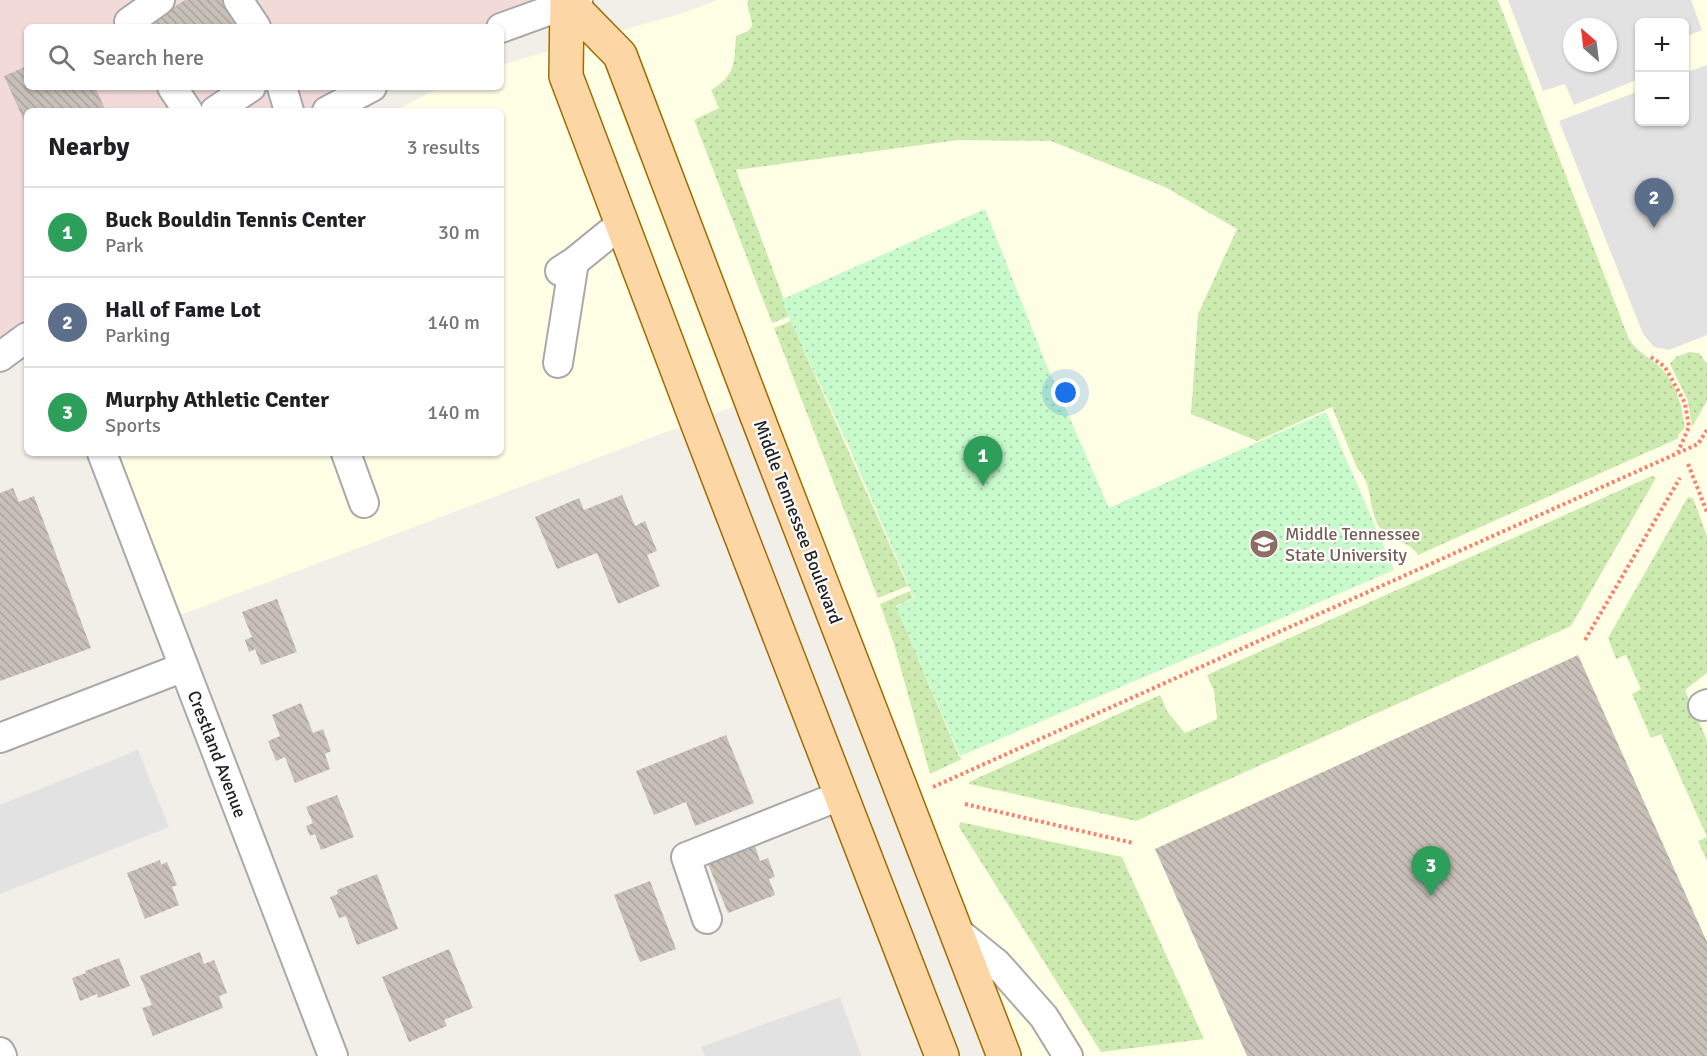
<!DOCTYPE html>
<html lang="en">
<head>
<meta charset="utf-8">
<style>
	body { margin:0; font-family:Signika,sans-serif; background:#f6f6f6; color:#202124 }
	.controls { position:absolute; right:18px; top:18px; display:grid; overflow:hidden; border-radius:9px; box-shadow:0 2px 4px #0004 }
	.controls button { width:54px; height:54px; display:grid; place-items:center; padding:0; border:0; border-bottom:2px solid #e0e0e0; background:#fff; color:#202124; font:30px sans-serif }
	.compass { position:absolute; left:1563px; top:18px; width:54px; height:54px; border-radius:50%; background:#fff; box-shadow:0 2px 4px #0004; rotate:332deg }
	.you { position:absolute; left:1066px; top:393px; width:21px; height:21px; margin:-15px; border:4px solid #fff; border-radius:50%; background:#1a73e8; box-shadow:0 0 0 9px #1a73e833 }
	.badge { display:grid; place-items:center; width:39px; height:39px; border-radius:50%; background:#b45309; color:#fff; font-size:20px; font-weight:700 }
	.pin { position:absolute; translate:-50% -50px; filter:drop-shadow(0 2px 3px #0008) }
	.pin::after { content:''; position:absolute; top:32px; width:21px; height:18px; background:inherit; clip-path:polygon(0 0,100% 0,50% 100%) }
	.list { margin:0; padding:0; list-style:none }
	h2 { display:flex; justify-content:space-between; align-items:center; height:78px; margin:0; padding:0 24px; font-size:26px }
	h2 small { font-size:20px; font-weight:400; color:#757577 }
	.list li { display:grid; grid-template-columns:39px 1fr auto; gap:18px; align-items:center; box-sizing:border-box; height:90px; padding:0 24px; border-top:2px solid #e0e0e0 }
	.list b { display:block; font-size:22px; white-space:nowrap }
	.list p { margin:0; font-size:20px; white-space:nowrap; color:#757577 }
	.list em { font-size:20px; font-style:normal; color:#757577 }
	.icon { flex:none; width:33px; height:33px; fill:none; stroke:currentColor; stroke-width:2; stroke-linecap:round; stroke-linejoin:round }
	.map { position:relative; flex:none; width:1707px; height:1056px; overflow:hidden }
	.search { position:absolute; background:#fff; box-shadow:0 2px 4px #0004; left:24px; top:24px; width:480px; height:66px; display:flex; align-items:center; gap:15px; box-sizing:border-box; padding:0 21px; border-radius:9px; color:#757577; font-size:22px }
	.panel { position:absolute; background:#fff; box-shadow:0 2px 4px #0004; left:24px; top:108px; width:480px; height:348px; border-radius:9px }
	.map>svg:first-child { display:block }
	.commercial { fill:#f2dad9 }
	.education { fill:#ffffe5; fill-rule:evenodd }
	.grass { fill:url(#grass-dots) }
	.park { fill:url(#park-dots) }
	.parking { fill:#e2e2e2; fill-rule:evenodd }
	.building { fill:url(#building-back-hatch) }
	.lines { fill:none; stroke-linecap:round; stroke-linejoin:round }
	.minor-casing { stroke:#a9a9a9; stroke-width:32 }
	.major-casing { stroke:#a06b00; stroke-width:36 }
	.path { stroke:#fa8072; stroke-width:4; stroke-dasharray:3 3; stroke-linecap:butt }
	.minor { stroke:#fff; stroke-width:28 }
	.major { stroke:#fcd6a4; stroke-width:33 }
	.labels { text-anchor:middle; dominant-baseline:central; stroke-width:4.5; stroke-linejoin:round; paint-order:stroke }
	.street-label { font-size:18px; fill:#222; stroke:#fff }
	.education-label { font-size:18px; fill:#785e54; stroke:#fff; text-anchor:start }
</style>
</head>
<body>
<div class="map">
<svg width="1707" height="1056" viewBox="0 0 1707 1056">
	<defs>
		<pattern id="grass-dots" width="8" height="8" patternUnits="userSpaceOnUse" patternTransform="scale(1.5)"><rect width="8" height="8" fill="#cdebb0"/><path d="M2 2h.1M6 6h.1" fill="none" stroke="#b0c997" stroke-width="1.8" stroke-linecap="round"/></pattern>
		<pattern id="park-dots" width="8" height="8" patternUnits="userSpaceOnUse" patternTransform="scale(1.5)"><rect width="8" height="8" fill="#c8facc"/><path d="M2 2h.1M6 6h.1" fill="none" stroke="#acd6af" stroke-width="1.8" stroke-linecap="round"/></pattern>
		<pattern id="building-back-hatch" width="6" height="6" patternUnits="userSpaceOnUse" patternTransform="scale(1.5)"><rect width="6" height="6" fill="#c7bfb8"/><path d="M-1 5l2 2M0 0l6 6M5-1l2 2" fill="none" stroke="#aba49e"/></pattern>
	</defs>
	<rect width="100%" height="100%" fill="#f2efe9"/>
	<path class="commercial" d="M 0,0 L 578,0 L 501,27 L 27,27 L 27,87 L 372,87 L 327,111 L 27,111 L 27,337 L 0,357 Z"/>
	<path class="education" d="M 718,0 L 1707,0 L 1707,1056 L 1005,1056 L 767,394 L 180,615 L 116,453 L 501,453 L 501,111 L 394,111 L 441,87 L 501,87 L 501,65 L 683,13 ZM 1640,22 L 1684,22 L 1684,122 L 1640,122 ZM 1572,27 L 1608,27 L 1608,63 L 1572,63 Z"/>
	<path class="grass" d="M 748,0 L 1498,0 L 1629,339 C 1637,352 1650,357 1661,368 C 1677,385 1682,406 1685,428 L 1678,435 L 1679,438 L 1418,555 C 1411,541 1386,540 1378,525 C 1368,506 1373,483 1357,468 L 1332,407 L 1257,441 L 1191,414 L 1198,314 L 1237,229 L 1167,188 L 1051,141 L 958,140 L 736,170 L 790,316 L 772,323 L 694,120 L 719,108 L 711,90 C 736,75 734,63 736,36 L 748,31 L 752,26 C 752,16 746,10 748,0 Z
		M 791,321 L 908,586 L 878,598 L 774,328 Z
		M 1689,352 L 1699,353 L 1707,364 L 1707,401 L 1692,427 L 1688,401 L 1670,364 L 1676,357 Z
		M 1652,476 L 1656,478 L 1571,626 L 1136,821 L 969,784 L 969,782 L 1160,695 L 1167,711 L 1185,733 L 1217,719 L 1214,691 L 1207,675 Z
		M 1688,497 L 1693,498 L 1707,536 L 1707,673 L 1685,690 L 1707,740 L 1707,861 L 1698,841 L 1707,837 L 1661,734 L 1651,738 L 1632,694 L 1641,689 L 1626,655 L 1616,659 L 1608,638 Z
		M 910,591 L 913,598 L 896,606 L 959,756 L 962,759 L 930,774 L 894,644 L 880,604 Z
		M 960,822 L 1122,857 L 1204,1039 L 1101,1052 L 959,827 Z"/>
	<path class="park" d="M 985,209 L 1046,364 L 1109,508 L 1326,412 L 1394,570 L 960,756 L 896,607 L 914,598 L 850,449 L 781,300 Z"/>
	<path class="parking" d="M 1508,0 L 1691,0 L 1702,30 L 1685,37 L 1684,22 L 1640,22 L 1639,79 L 1574,105 L 1565,84 L 1543,91 ZM 1572,27 L 1608,27 L 1608,63 L 1572,63 Z
		M 1707,65 L 1707,335 L 1669,350 L 1654,347 L 1643,334 L 1559,121 L 1639,91 L 1640,122 L 1684,122 L 1685,73 Z
		M 138,750 L 169,827 L 0,894 L 0,805 Z
		M 840,997 L 861,1056 L 705,1056 L 701,1047 Z"/>
	<path class="building" d="M 185,0 L 228,0 L 246,27 L 150,27 L 148,24 Z
		M 27,66 L 27,87 L 95,87 L 106,111 L 27,111 L 27,127 L 4,76 Z
		M 13,488 L 19,502 L 34,496 L 91,648 L 0,681 L 0,493 Z
		M 622,495 L 635,526 L 645,521 L 657,551 L 647,555 L 660,586 L 618,604 L 597,553 L 557,569 L 535,517 L 579,498 L 584,510 Z
		M 277,599 L 297,652 L 261,665 L 255,649 L 249,652 L 245,640 L 252,637 L 242,612 Z
		M 1578,655 L 1707,942 L 1707,1056 L 1247,1056 L 1155,849 Z
		M 301,703 L 313,733 L 323,729 L 331,751 L 325,754 L 330,769 L 295,783 L 285,757 L 276,761 L 268,741 L 280,736 L 272,715 Z
		M 726,735 L 754,803 L 695,826 L 686,802 L 654,815 L 636,771 Z
		M 337,795 L 354,837 L 321,850 L 315,834 L 310,836 L 306,826 L 313,823 L 306,807 Z
		M 755,846 L 760,861 L 768,858 L 775,877 L 769,879 L 775,895 L 728,913 L 708,864 Z
		M 160,860 L 161,865 L 167,862 L 177,885 L 172,887 L 179,905 L 145,919 L 127,873 Z
		M 377,874 L 398,929 L 357,945 L 346,916 L 339,918 L 330,897 L 338,894 L 337,890 Z
		M 650,881 L 676,949 L 640,962 L 614,895 Z
		M 449,949 L 473,1008 L 444,1020 L 447,1026 L 409,1042 L 382,977 Z
		M 200,952 L 204,964 L 214,960 L 227,993 L 219,996 L 223,1008 L 153,1036 L 142,1008 L 152,1005 L 140,976 Z
		M 119,958 L 130,986 L 98,998 L 97,994 L 80,1001 L 72,978 L 86,973 L 85,971 Z"/>
	<g class="lines">
		<g class="minor-casing">
			<path id="minor" d="M 238,0 L 256,27
				M 132,27 L 129,22 L 160,0
				M 501,28 L 578,0
				M 172,87 L 188,111
				M 282,87 L 289,111
				M 215,111 L 251,87
				M 327,111 L 372,87
				M 560,271 L 574,262 L 622,223
				M 0,357 L 27,337
				M 558,363 L 574,262
				M 102,453 L 333,1056
				M 346,453 L 364,503
				M 1703,706 L 1707,704
				M 0,738 L 184,667
				M 707,919 L 686,857 L 842,795
				M 955,930 L 997,964 L 1044,1017 L 1068,1056
				M 0,1052 L 2,1056"/>
		</g>
		<g class="major-casing">
			<path id="major" d="M 567,0 L 566,76 L 700,430 L 942,1056
				M 569,3 L 620,55 L 757,416 L 1004,1056"/>
		</g>
		<path class="path" d="M 1651,357 L 1665,367 L 1685,403 L 1689,427 L 1678,452
			M 1688,464 L 1707,512
			M 1585,640 L 1680,478
			M 933,787 L 1698,444 L 1707,430
			M 965,804 L 1133,843"/>
		<use href="#minor" class="minor"/>
		<use href="#major" class="major"/>
	</g>
	<defs>
		<g id="university-disc" transform="scale(1.5)"><circle r="9.5" fill="#8d6e63" stroke="#fff"/><path d="M0-5L7-2L0 1L-7-2ZM-4 1L0 2.5L4 1V4Q0 6-4 4Z" fill="#fff"/></g>
	</defs>
	<g fill-rule="evenodd">
		<use href="#university-disc" x="1264" y="544"/>
	</g>
	<g class="labels">
		<g class="street-label">
			<text transform="translate(798 522) rotate(69)">Middle Tennessee Boulevard</text>
			<text transform="translate(217 754) rotate(69)">Crestland Avenue</text>
		</g>
		<g class="education-label">
			<text x="1285" y="534">Middle Tennessee<tspan x="1285" dy="21">State University</tspan></text>
		</g>
	</g>
</svg>
<div class="controls">
<button>+</button>
<button>−</button>
</div>
<svg class="compass" viewBox="-18 -18 36 36"><path d="M0-13l5 13h-10z" fill="#e53935"/><path d="M0 13l5-13h-10z" fill="#757577"/></svg>
<div class="you"></div>
<div class="pin badge" style="left:983px;top:486px;background:#2e9e5b">1</div>
<div class="pin badge" style="left:1654px;top:228px;background:#5c6f8a">2</div>
<div class="pin badge" style="left:1431px;top:896px;background:#2e9e5b">3</div>
<div class="search"><svg class="icon" aria-label="search" viewBox="0 0 24 24"><circle cx="10" cy="10" r="6"/><path d="M15 15l6 6"/></svg>Search here</div>
<section class="panel">
<h2>Nearby<small>3 results</small></h2>
<ul class="list">
<li><span class="badge" style="background:#2e9e5b">1</span><div><b>Buck Bouldin Tennis Center</b><p>Park</p></div><em>30 m</em></li>
<li><span class="badge" style="background:#5c6f8a">2</span><div><b>Hall of Fame Lot</b><p>Parking</p></div><em>140 m</em></li>
<li><span class="badge" style="background:#2e9e5b">3</span><div><b>Murphy Athletic Center</b><p>Sports</p></div><em>140 m</em></li>
</ul>
</section>
</div>
</body>
</html>
